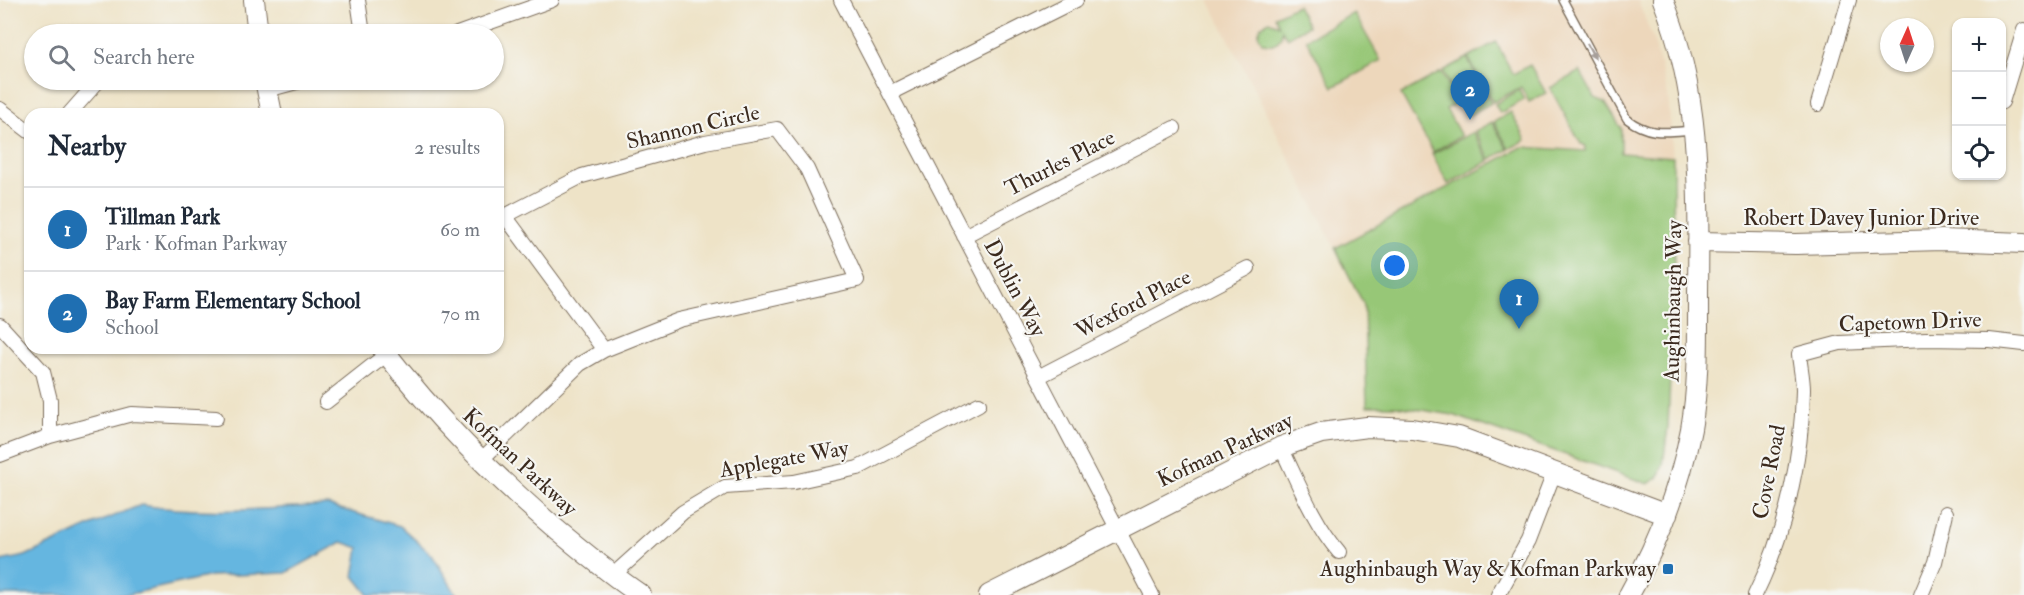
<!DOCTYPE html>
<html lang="en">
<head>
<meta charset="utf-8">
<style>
	body { margin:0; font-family:"IM FELL Double Pica",serif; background:#f2f2f3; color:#1f2937 }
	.controls { position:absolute; right:18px; top:18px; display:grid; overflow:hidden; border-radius:12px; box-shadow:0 2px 4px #0004 }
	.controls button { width:54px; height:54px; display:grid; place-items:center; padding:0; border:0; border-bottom:2px solid #e0e1e3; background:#fff; color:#1f2937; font:30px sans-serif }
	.compass { position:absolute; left:1880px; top:18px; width:54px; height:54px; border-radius:50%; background:#fff; box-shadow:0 2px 4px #0004; rotate:3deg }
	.you { position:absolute; left:1395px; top:266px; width:21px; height:21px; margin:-15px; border:4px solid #fff; border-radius:50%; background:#1a73e8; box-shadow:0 0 0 9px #1a73e833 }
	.badge { display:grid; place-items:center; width:39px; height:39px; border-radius:50%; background:#1f6fb2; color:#fff; font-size:20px; font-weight:700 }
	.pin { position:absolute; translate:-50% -50px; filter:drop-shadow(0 2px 3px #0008) }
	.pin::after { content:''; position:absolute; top:32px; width:21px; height:18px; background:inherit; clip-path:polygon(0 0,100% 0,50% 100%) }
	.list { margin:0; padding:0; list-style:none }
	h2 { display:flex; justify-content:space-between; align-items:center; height:78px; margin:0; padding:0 24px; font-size:26px }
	h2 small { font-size:20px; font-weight:400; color:#747a83 }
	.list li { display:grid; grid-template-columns:39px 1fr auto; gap:18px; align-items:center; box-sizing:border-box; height:84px; padding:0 24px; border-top:2px solid #e0e1e3 }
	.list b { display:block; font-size:22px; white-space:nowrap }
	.list p { margin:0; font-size:20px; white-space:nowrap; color:#747a83 }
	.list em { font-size:20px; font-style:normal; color:#747a83 }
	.icon { flex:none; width:33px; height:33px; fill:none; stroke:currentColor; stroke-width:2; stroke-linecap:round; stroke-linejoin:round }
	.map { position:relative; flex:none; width:2024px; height:595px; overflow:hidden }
	.search { position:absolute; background:#fff; box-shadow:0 2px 4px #0004; left:24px; top:24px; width:480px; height:66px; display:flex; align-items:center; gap:15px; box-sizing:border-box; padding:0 21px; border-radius:33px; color:#747a83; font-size:22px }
	.panel { position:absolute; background:#fff; box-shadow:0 2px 4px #0004; left:24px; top:108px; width:480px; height:246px; border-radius:18px }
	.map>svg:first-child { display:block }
	.built { fill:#edd7bb }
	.green { fill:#97c777; stroke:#69784a; stroke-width:1.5 }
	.water { fill:#65b6e0; stroke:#50707f; stroke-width:1.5 }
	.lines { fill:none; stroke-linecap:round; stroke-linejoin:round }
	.lane-casing { stroke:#7a6b59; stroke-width:10 }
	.street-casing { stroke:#7a6b59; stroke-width:16 }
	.secondary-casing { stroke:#7a6b59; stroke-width:22 }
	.lane { stroke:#fff; stroke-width:7 }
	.street { stroke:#fff; stroke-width:14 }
	.secondary { stroke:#fff; stroke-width:20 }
	.oneway { fill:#a79f9a }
	.poi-dot { fill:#1f6fb2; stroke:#f6f6f2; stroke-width:2 }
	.labels { text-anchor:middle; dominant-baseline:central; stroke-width:4.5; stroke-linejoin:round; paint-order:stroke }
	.street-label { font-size:22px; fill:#3b2a1e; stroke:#f6f6f2 }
	.poi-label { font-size:22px; fill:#3b2a1e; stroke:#f6f6f2; text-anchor:end }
</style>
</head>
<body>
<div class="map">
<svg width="2024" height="595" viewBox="0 0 2024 595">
	<rect width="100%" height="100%" fill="#f6f6f2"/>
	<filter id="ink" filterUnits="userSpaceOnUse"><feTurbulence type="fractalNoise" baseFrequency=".0167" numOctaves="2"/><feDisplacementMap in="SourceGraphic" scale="12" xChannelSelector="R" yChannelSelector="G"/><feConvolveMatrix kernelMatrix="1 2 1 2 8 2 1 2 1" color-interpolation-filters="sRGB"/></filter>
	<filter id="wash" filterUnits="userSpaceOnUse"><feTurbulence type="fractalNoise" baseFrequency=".008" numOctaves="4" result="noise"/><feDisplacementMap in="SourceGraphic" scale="24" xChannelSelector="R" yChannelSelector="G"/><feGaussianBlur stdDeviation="1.35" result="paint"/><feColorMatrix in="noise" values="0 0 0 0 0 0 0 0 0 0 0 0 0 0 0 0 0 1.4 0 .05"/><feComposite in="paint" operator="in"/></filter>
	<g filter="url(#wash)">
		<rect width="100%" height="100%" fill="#eee3c7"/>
		<path class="built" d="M 1209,0 L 1638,0 L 1655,45 L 1668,96 L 1673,157 L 1522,147 L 1335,248 Z"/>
		<path class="green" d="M 1297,5 L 1308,26 L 1287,38 L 1282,30 C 1282,41 1274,48 1262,42 L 1258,34 L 1261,26 L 1269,21 L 1279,25 L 1275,16 Z
			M 1354,13 L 1381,61 L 1333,87 L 1306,39 Z
			M 1496,42 L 1513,74 L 1530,65 L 1546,93 L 1529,102 L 1521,87 L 1493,102 L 1468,57 Z
			M 1467,58 L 1491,103 L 1467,116 L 1443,71 Z
			M 1580,71 L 1595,98 L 1605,102 L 1621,128 L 1621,153 L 1673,157 L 1674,278 L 1668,427 L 1663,465 L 1658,478 L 1648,484 L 1453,415 L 1396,406 L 1367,406 L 1364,305 L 1335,248 L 1522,147 L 1585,151 L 1585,145 L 1581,144 L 1550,88 Z
			M 1441,72 L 1458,102 L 1446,109 L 1461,136 L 1433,152 L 1401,94 Z
			M 1519,90 L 1524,100 L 1500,113 L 1495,104 Z
			M 1511,112 L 1526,140 L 1509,149 L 1494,122 Z
			M 1492,122 L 1508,150 L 1490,159 L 1475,131 Z
			M 1473,132 L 1489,161 L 1448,184 L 1432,154 Z"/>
		<path class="water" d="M 141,505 C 202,515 265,509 327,505 L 400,526 L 432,555 L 457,595 L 369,595 L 354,576 L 359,548 L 342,542 L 286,573 L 211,576 L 126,595 L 0,595 L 0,561 L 25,556 L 92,525 Z"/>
	</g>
	<g filter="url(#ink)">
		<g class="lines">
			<g class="lane-casing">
				<path id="lane" d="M 1563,0 L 1627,119 C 1649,136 1666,132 1693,130"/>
			</g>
			<g class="street-casing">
				<path id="street" d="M 358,0 L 363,34
					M 841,0 L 1152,595
					M 457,34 L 552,0
					M 267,90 L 304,80
					M 890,93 L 1076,0
					M 2002,102 L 2024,30
					M 1818,104 L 1849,0
					M 0,109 L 30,132
					M 69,114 L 99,80
					M 777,129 L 807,169 L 857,280 L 679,320 L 604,350 L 505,216 L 582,176 L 705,142 Z
					M 964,236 L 1174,128
					M 0,325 L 43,372 L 50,400 L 50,436 L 0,455
					M 1038,377 L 1248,268
					M 326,402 L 387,354
					M 50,436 L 132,414 L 216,418
					M 1281,447 C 1298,482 1313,522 1339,552
					M 480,461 L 580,364 L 604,350
					M 612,576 L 683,512 L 725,487 L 794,482 L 858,468 L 979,404
					M 1498,595 L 1528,541 L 1554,473
					M 1755,595 C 1785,535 1802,458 1803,390 C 1803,378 1800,366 1799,354 L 1840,343 L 1926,339 L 1989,340 L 2024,344
					M 1921,595 L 1935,562 L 1946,513"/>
			</g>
			<g class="secondary-casing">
				<path id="secondary" d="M 254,0 L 258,34
					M 265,80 L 272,114
					M 1698,242 L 1796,244 L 1943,240 L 2024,243
					M 382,348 C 436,418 491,473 557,530 C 585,553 611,575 641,595
					M 989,595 L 1281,447 L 1321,433 L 1367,427 L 1412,429 L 1459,437 L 1667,515
					M 1629,595 C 1658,543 1680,487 1691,429 C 1699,384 1698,338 1698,292 C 1699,192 1701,94 1663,0"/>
			</g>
			<use href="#lane" class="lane"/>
			<use href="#street" class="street"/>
			<use href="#secondary" class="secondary"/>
		</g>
		<defs><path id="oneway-solid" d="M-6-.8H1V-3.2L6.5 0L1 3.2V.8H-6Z" transform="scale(1.5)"/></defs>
		<use class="oneway" href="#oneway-solid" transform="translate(1591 51) rotate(62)"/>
	</g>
	<rect class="poi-dot" x="1662" y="563" width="12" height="12" rx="3"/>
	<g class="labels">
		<g class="street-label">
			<text transform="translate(693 127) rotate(-13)">Shannon Circle</text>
			<text transform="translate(1060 163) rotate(-27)">Thurles Place</text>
			<text x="1861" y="218">Robert Davey Junior Drive</text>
			<text transform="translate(1015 288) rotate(62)">Dublin Way</text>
			<text transform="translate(1673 301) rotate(-89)">Aughinbaugh Way</text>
			<text transform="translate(1133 304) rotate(-27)">Wexford Place</text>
			<text transform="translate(1910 322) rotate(-2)">Capetown Drive</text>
			<text transform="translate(1225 450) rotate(-25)">Kofman Parkway</text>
			<text transform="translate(784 459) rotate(-10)">Applegate Way</text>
			<text transform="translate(520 462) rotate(43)">Kofman Parkway</text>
			<text transform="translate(1769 472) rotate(-79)">Cove Road</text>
		</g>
		<g class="poi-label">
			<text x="1656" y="569">Aughinbaugh Way &amp; Kofman Parkway</text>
		</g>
	</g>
</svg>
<div class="controls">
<button>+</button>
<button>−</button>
<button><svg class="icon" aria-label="locate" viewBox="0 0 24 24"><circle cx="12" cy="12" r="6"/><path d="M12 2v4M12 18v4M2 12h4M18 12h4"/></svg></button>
</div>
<svg class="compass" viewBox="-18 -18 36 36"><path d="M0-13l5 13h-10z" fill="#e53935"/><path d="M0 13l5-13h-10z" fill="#747a83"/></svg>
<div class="you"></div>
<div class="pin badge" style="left:1519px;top:329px">1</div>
<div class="pin badge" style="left:1470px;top:120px">2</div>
<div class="search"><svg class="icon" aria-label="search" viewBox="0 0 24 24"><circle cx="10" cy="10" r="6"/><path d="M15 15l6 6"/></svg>Search here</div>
<section class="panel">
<h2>Nearby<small>2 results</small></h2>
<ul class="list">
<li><span class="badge">1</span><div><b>Tillman Park</b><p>Park · Kofman Parkway</p></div><em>60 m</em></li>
<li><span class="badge">2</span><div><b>Bay Farm Elementary School</b><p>School</p></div><em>70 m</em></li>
</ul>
</section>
</div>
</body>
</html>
